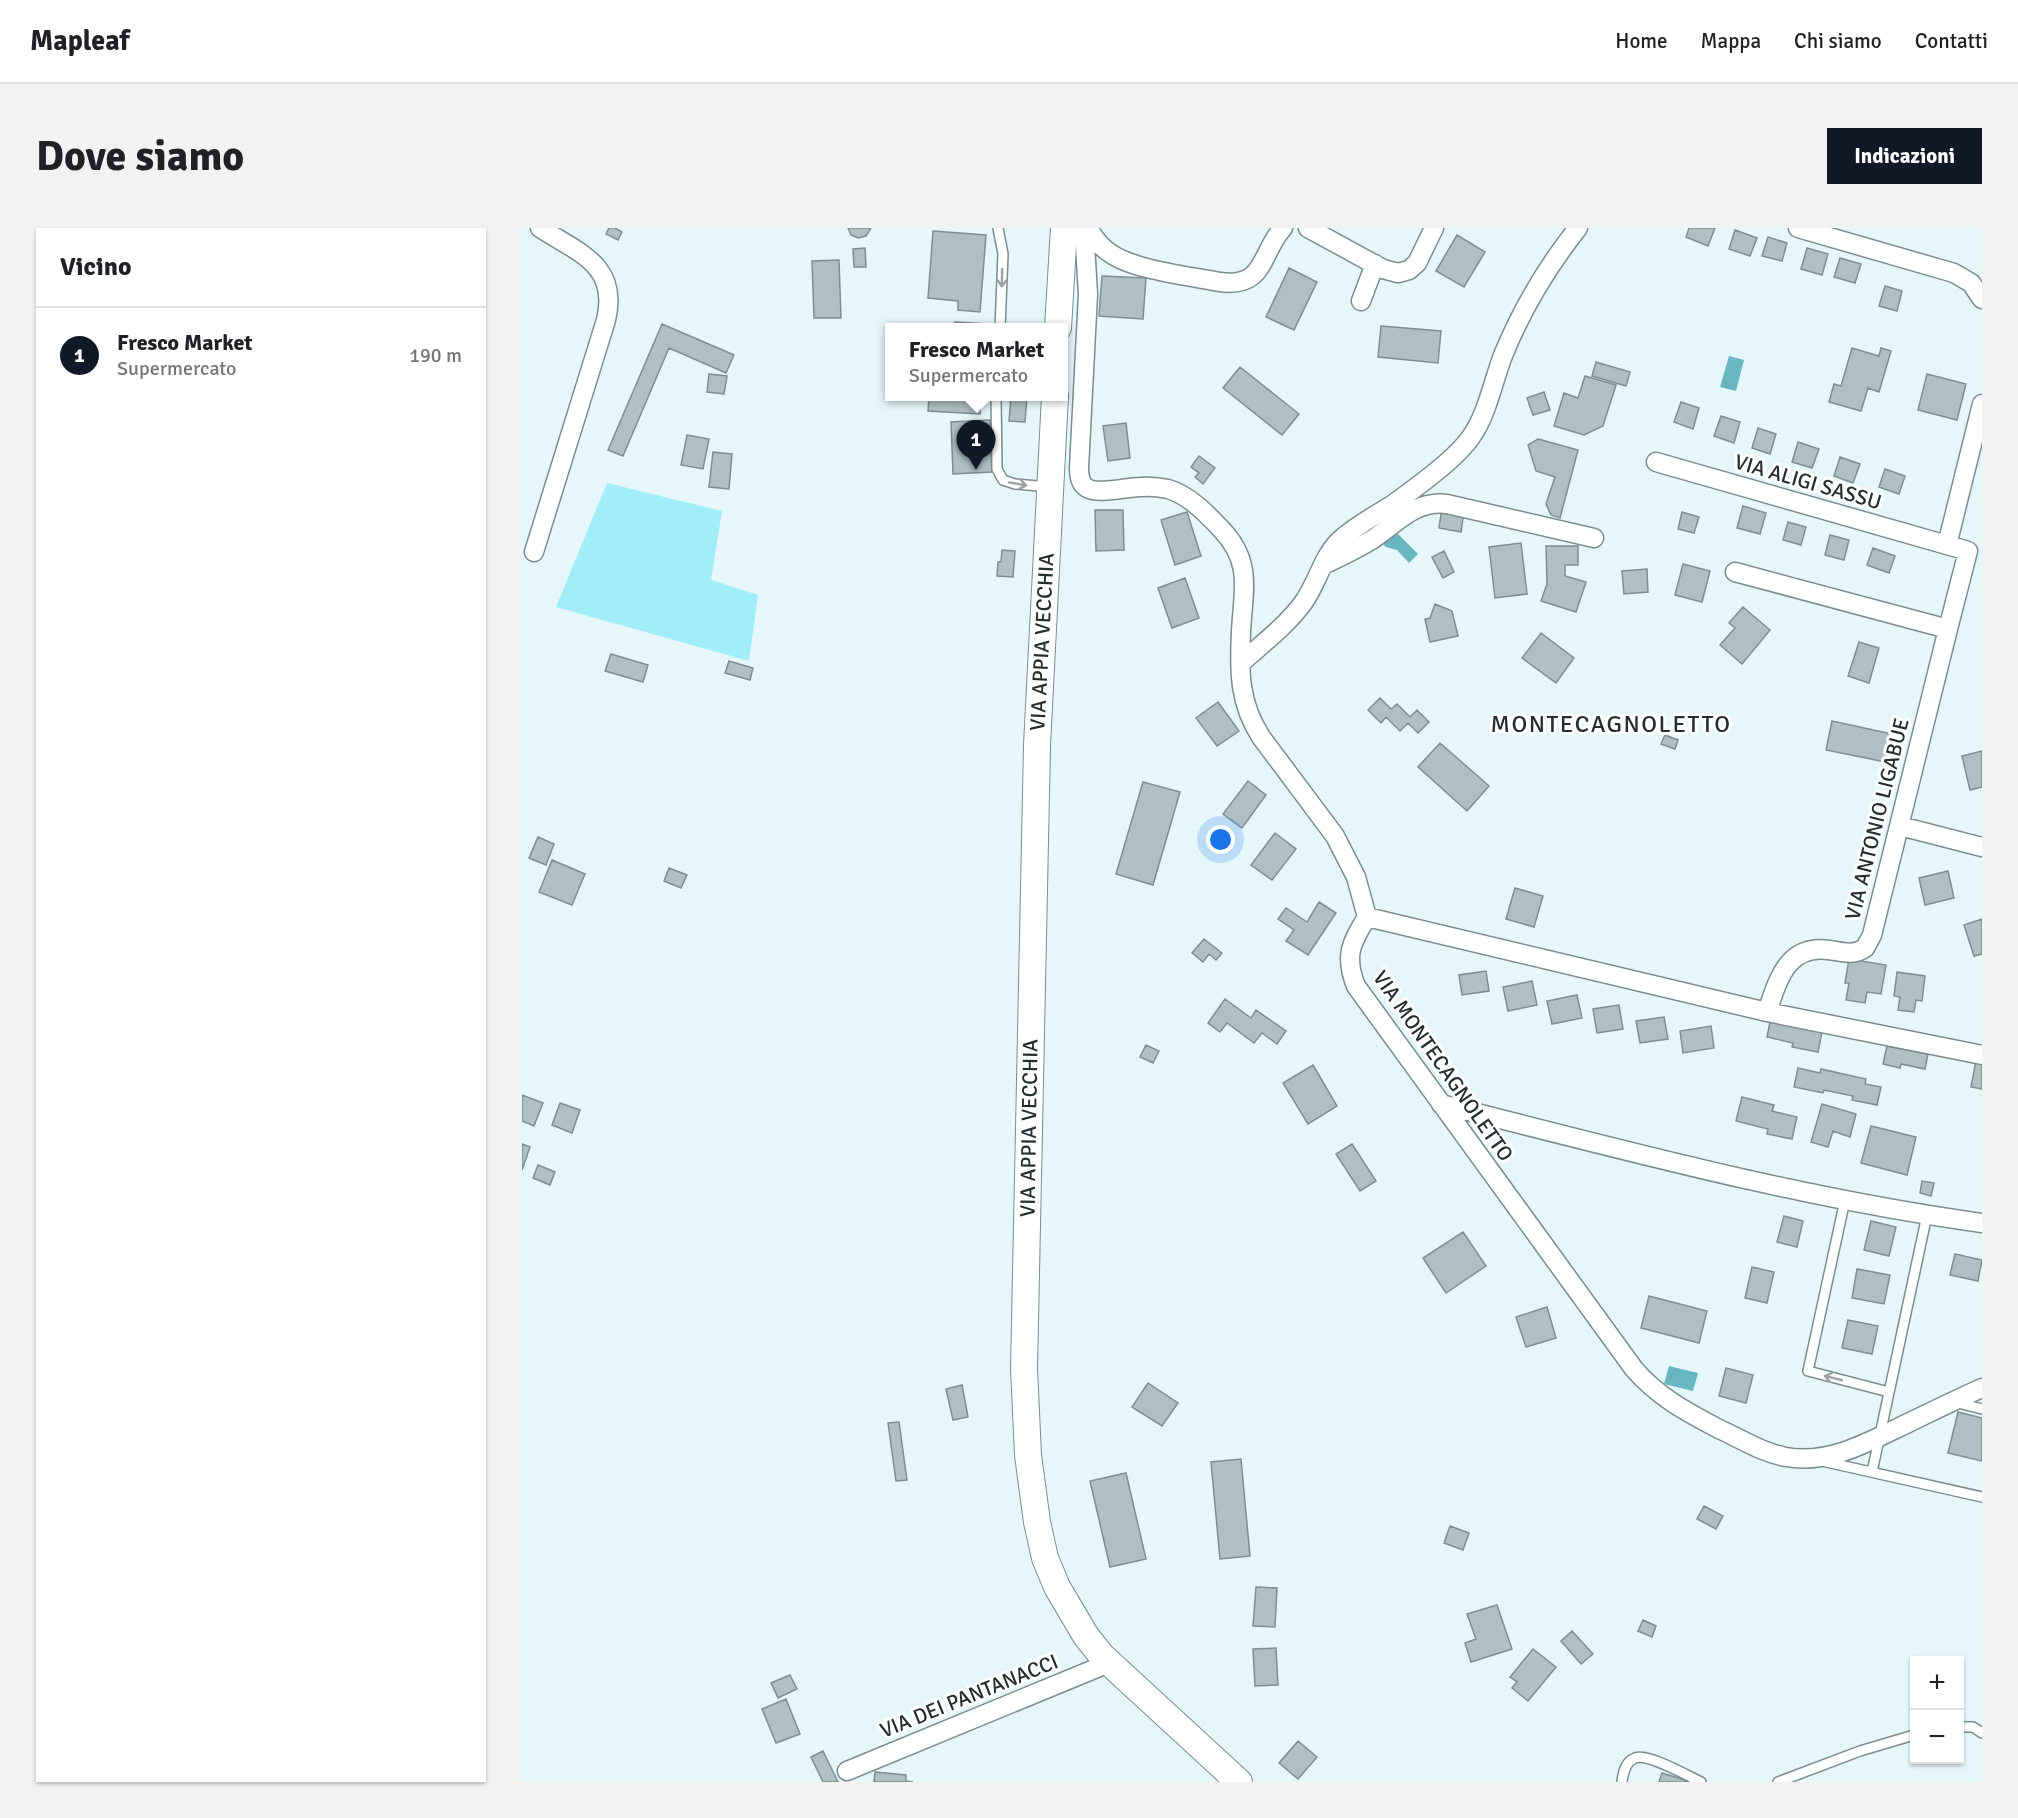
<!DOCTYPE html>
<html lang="it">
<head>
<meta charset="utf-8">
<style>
	body { margin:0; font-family:Signika,sans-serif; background:#f2f2f2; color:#202124 }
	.controls { position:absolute; right:18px; bottom:18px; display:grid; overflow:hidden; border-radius:0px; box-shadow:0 2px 4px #0004 }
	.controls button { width:54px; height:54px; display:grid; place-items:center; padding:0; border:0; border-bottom:2px solid #e0e0e0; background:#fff; color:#202124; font:30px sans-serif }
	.you { position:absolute; left:699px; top:612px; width:21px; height:21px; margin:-15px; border:4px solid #fff; border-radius:50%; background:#1a73e8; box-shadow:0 0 0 9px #1a73e833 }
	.badge { display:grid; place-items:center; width:39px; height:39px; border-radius:50%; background:#111827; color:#fff; font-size:20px; font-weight:700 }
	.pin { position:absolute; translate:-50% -50px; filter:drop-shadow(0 2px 3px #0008) }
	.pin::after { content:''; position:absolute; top:32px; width:21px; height:18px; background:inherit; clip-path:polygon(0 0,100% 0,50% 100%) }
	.popup { position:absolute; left:363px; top:95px; width:183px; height:78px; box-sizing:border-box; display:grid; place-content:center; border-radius:0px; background:#fff; filter:drop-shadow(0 2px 4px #0005); font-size:20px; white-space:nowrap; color:#757577 }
	.popup b { font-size:22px; color:#202124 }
	.popup::after { content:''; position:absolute; left:50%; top:100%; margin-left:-12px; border:12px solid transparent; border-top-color:#fff }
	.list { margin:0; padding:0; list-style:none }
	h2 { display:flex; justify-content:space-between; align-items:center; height:78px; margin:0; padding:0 24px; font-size:26px }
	h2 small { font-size:20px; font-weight:400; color:#757577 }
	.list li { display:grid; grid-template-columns:39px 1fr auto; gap:18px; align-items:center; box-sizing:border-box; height:96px; padding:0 24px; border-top:2px solid #e0e0e0 }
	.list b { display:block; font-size:22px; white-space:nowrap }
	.list p { margin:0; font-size:20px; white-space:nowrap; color:#757577 }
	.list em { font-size:20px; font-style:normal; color:#757577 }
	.map { position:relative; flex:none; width:1460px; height:1554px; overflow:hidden; border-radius:0px }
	header { display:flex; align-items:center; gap:36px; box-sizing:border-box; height:84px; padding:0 30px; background:#fff; border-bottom:2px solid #e0e0e0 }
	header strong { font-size:28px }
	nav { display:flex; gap:33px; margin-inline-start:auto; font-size:21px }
	.intro { display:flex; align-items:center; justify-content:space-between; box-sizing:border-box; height:144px; padding:0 36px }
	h1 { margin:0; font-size:42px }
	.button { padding:15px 27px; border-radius:0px; background:#111827; color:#fff; font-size:21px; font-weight:700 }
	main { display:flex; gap:36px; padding:0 36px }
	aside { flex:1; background:#fff; border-radius:0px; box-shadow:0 2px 4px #0004 }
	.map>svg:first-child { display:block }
	.green { fill:#a1eef9 }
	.water { fill:#68b6c0 }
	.building { fill:#afc0c2; stroke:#7e8e91; stroke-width:1.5 }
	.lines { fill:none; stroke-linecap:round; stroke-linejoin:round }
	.service-casing { stroke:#7c8d8f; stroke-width:12 }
	.minor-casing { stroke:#7c8d8f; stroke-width:21 }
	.secondary-casing { stroke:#7c8d8f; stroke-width:28 }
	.service { stroke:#fff; stroke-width:9 }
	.minor { stroke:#fff; stroke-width:18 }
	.secondary { stroke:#fff; stroke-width:26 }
	.oneway { stroke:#9da0a1 }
	.labels { text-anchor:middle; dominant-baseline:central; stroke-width:6; stroke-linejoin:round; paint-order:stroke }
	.street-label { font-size:21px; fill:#262d2e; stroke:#fff }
	.quarter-label { font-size:24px; letter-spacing:1.5px; fill:#262d2e; stroke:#fff }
</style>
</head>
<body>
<header>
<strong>Mapleaf</strong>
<nav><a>Home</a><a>Mappa</a><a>Chi siamo</a><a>Contatti</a></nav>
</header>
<div class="intro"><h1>Dove siamo</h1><a class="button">Indicazioni</a></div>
<main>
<aside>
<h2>Vicino<small></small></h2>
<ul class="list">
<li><span class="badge">1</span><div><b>Fresco Market</b><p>Supermercato</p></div><em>190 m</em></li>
</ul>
</aside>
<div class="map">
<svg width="1460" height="1554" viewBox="0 0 1460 1554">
	<rect width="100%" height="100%" fill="#e5f7fa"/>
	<path class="green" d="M 85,255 L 200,283 L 189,352 L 236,367 L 227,433 L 34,379 Z"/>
	<path class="water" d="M 1207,128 L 1222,132 L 1214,163 L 1198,159 Z
		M 872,302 L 896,326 L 887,335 L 875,322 L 864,319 L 859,314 Z
		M 1147,1138 L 1176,1145 L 1171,1163 L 1142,1156 Z"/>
	<path class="building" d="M 87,0 L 93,0 L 100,4 L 96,12 L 84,6 Z
		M 326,0 L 349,0 L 344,8 L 336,10 L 329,7 Z
		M 1167,0 L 1193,0 L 1186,18 L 1164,9 Z
		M 1213,2 L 1235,10 L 1228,28 L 1207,21 Z
		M 411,3 L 464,7 L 458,84 L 436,82 L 436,73 L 406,70 Z
		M 935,7 L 963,24 L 942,59 L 914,43 Z
		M 1246,9 L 1265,15 L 1260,33 L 1240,28 Z
		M 343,20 L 344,39 L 332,39 L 331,21 Z
		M 1285,20 L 1306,26 L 1300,47 L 1279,41 Z
		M 1318,30 L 1339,36 L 1333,55 L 1312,49 Z
		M 317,32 L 319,90 L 292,90 L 290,33 Z
		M 767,40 L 795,54 L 772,102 L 744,89 Z
		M 580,48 L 624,50 L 621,91 L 577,88 Z
		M 1363,58 L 1380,63 L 1375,83 L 1357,78 Z
		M 433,94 L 464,96 L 463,100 L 433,100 Z
		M 140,96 L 212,127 L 204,145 L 147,120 L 101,228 L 86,222 Z
		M 859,98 L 919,103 L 916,135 L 856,129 Z
		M 1330,120 L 1357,128 L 1359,120 L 1369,123 L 1357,164 L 1346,160 L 1339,183 L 1307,174 L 1312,156 L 1319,158 Z
		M 1074,134 L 1108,144 L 1104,158 L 1070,148 Z
		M 718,139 L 777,186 L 760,207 L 701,160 Z
		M 187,146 L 205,148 L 202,166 L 185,164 Z
		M 1405,146 L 1444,156 L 1435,192 L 1396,182 Z
		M 1063,148 L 1094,157 L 1081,198 L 1062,207 L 1032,198 L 1042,165 L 1056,170 Z
		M 1022,164 L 1028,182 L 1011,187 L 1005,170 Z
		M 407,168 L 459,168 L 458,186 L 406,183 Z
		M 489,168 L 505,168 L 503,194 L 487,193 Z
		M 1159,174 L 1177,180 L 1171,201 L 1152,194 Z
		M 1199,188 L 1218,194 L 1212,215 L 1192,208 Z
		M 468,192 L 470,244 L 431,246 L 429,194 Z
		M 604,195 L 608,230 L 586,233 L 581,198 Z
		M 1236,200 L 1254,206 L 1248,226 L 1230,220 Z
		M 165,207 L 187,211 L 181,241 L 159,237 Z
		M 1016,211 L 1056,222 L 1038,290 L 1029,287 L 1024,276 L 1033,249 L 1014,243 L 1006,217 Z
		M 1276,214 L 1297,221 L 1290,240 L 1270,234 Z
		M 191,224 L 210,226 L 207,261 L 187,259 Z
		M 677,228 L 693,240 L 681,256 L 673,249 L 677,245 L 669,239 Z
		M 1318,229 L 1338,236 L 1331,255 L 1312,248 Z
		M 1363,241 L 1383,248 L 1377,266 L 1357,259 Z
		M 1221,278 L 1244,285 L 1238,306 L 1215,300 Z
		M 920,280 L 942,284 L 939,304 L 917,300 Z
		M 573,282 L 601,282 L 602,322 L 574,323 Z
		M 665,284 L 679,328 L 653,337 L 639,292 Z
		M 1160,284 L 1177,289 L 1172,305 L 1156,301 Z
		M 1266,294 L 1284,299 L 1279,317 L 1261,312 Z
		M 1308,307 L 1327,312 L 1322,332 L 1303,327 Z
		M 999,315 L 1005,366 L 973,370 L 967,319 Z
		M 1024,318 L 1056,318 L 1056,337 L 1043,337 L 1043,348 L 1064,354 L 1054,384 L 1019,373 L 1025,356 Z
		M 1351,320 L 1373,328 L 1367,345 L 1345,337 Z
		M 480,322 L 493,323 L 491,349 L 475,348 L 476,334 L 479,334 Z
		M 922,323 L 932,344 L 921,350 L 910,329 Z
		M 1161,336 L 1188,343 L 1180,374 L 1153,367 Z
		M 1125,341 L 1126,364 L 1102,366 L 1100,343 Z
		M 663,350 L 677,390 L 650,400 L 636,360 Z
		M 913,376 L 930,383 L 936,408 L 908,414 L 903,391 L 908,390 Z
		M 1221,379 L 1248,402 L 1220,436 L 1198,417 L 1213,400 L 1207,395 Z
		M 1019,405 L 1052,430 L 1034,455 L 1000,430 Z
		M 1337,414 L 1357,420 L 1347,455 L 1326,448 Z
		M 89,426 L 126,437 L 121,454 L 83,443 Z
		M 207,433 L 231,440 L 228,452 L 203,445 Z
		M 858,470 L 869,481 L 875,476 L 888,489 L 895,482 L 907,494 L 896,505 L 886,495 L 878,503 L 864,489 L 859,495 L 846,482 Z
		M 696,474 L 717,503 L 695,518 L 674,490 Z
		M 1310,493 L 1375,507 L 1369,535 L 1304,522 Z
		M 1143,507 L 1156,512 L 1153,521 L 1139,516 Z
		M 918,515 L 967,558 L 945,583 L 896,539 Z
		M 1460,523 L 1460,559 L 1448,562 L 1440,528 Z
		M 726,553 L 744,567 L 720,600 L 701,586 Z
		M 621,554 L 658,564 L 631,657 L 594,646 Z
		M 753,605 L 774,621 L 750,652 L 729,637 Z
		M 16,609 L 32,616 L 24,637 L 7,630 Z
		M 30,632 L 63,646 L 50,677 L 17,664 Z
		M 147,640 L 165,647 L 159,660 L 142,653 Z
		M 1426,643 L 1432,670 L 1403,677 L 1397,650 Z
		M 993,660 L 1021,668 L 1012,699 L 984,691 Z
		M 797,674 L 814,685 L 786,727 L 764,713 L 772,702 L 756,691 L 764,680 L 785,694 Z
		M 1460,691 L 1460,726 L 1452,728 L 1442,697 Z
		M 682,711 L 700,725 L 694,732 L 687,726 L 681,734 L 670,725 Z
		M 1327,731 L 1364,737 L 1359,766 L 1345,764 L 1343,775 L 1324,772 L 1327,755 L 1323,755 Z
		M 964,743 L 967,763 L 940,767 L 937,747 Z
		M 1375,744 L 1403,748 L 1400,773 L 1394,772 L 1392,784 L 1376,782 L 1378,769 L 1372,768 Z
		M 1010,753 L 1015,777 L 986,783 L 981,759 Z
		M 1055,767 L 1060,790 L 1030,796 L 1025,773 Z
		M 703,771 L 729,790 L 734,782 L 764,803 L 755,816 L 740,805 L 732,815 L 705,795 L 698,804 L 686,795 Z
		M 1097,777 L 1101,801 L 1075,805 L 1071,781 Z
		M 1142,789 L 1146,811 L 1118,815 L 1114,793 Z
		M 1249,789 L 1300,804 L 1296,824 L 1270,819 L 1271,815 L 1245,809 Z
		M 1189,798 L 1192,820 L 1161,825 L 1158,803 Z
		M 624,817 L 637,823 L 631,835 L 618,829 Z
		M 1365,818 L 1406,826 L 1403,841 L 1379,836 L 1378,840 L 1361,836 Z
		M 1454,832 L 1460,834 L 1460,861 L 1449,859 Z
		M 791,837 L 815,878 L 786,896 L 761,855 Z
		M 1276,840 L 1298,845 L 1299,841 L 1344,851 L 1343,856 L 1359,859 L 1355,877 L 1330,872 L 1331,868 L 1302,862 L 1301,865 L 1272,859 Z
		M 0,867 L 21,875 L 12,898 L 0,893 Z
		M 1220,869 L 1252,877 L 1250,883 L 1275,889 L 1270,911 L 1245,906 L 1246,901 L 1214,893 Z
		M 38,875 L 58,882 L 50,905 L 30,897 Z
		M 1300,876 L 1334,886 L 1328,909 L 1311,903 L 1306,919 L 1289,914 Z
		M 1349,898 L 1394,909 L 1385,947 L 1339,935 Z
		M 0,916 L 8,919 L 0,942 Z
		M 830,916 L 854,953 L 838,963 L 814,926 Z
		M 16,937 L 33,944 L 28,957 L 11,950 Z
		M 1400,953 L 1412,955 L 1409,968 L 1398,965 Z
		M 1262,988 L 1281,993 L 1275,1019 L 1255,1014 Z
		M 1349,993 L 1374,999 L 1367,1028 L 1342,1022 Z
		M 941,1004 L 964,1038 L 924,1065 L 901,1030 Z
		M 1433,1026 L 1460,1032 L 1456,1053 L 1428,1047 Z
		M 1230,1039 L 1252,1044 L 1245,1075 L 1223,1070 Z
		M 1335,1041 L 1368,1047 L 1362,1076 L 1330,1070 Z
		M 1127,1068 L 1185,1083 L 1177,1115 L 1119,1100 Z
		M 1025,1079 L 1034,1110 L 1004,1119 L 994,1089 Z
		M 1326,1092 L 1356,1098 L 1350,1126 L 1320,1120 Z
		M 1204,1140 L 1231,1147 L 1224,1175 L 1197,1168 Z
		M 626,1155 L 656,1175 L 640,1198 L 610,1179 Z
		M 440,1157 L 446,1189 L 431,1192 L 424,1161 Z
		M 1436,1184 L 1460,1190 L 1460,1233 L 1426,1225 Z
		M 377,1194 L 385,1252 L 374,1253 L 366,1195 Z
		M 719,1231 L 728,1328 L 698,1331 L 689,1234 Z
		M 604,1245 L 624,1331 L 588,1339 L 568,1253 Z
		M 1182,1278 L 1201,1288 L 1194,1301 L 1175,1291 Z
		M 928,1298 L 947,1305 L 941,1322 L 922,1315 Z
		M 734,1359 L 755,1360 L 753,1399 L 731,1398 Z
		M 975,1377 L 990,1421 L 949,1434 L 943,1415 L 954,1411 L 945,1386 Z
		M 1121,1392 L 1134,1398 L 1130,1409 L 1116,1403 Z
		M 1050,1403 L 1071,1426 L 1059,1436 L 1039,1413 Z
		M 754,1420 L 756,1457 L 733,1458 L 731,1421 Z
		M 1011,1421 L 1034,1439 L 1006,1473 L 990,1460 L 995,1454 L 988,1449 Z
		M 268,1447 L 275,1461 L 256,1470 L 249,1455 Z
		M 264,1471 L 278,1506 L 254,1515 L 240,1481 Z
		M 776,1513 L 795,1529 L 776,1551 L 757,1535 Z
		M 301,1523 L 316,1554 L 301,1554 L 289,1529 Z
		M 353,1544 L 384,1547 L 384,1553 L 391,1554 L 352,1554 Z
		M 1140,1545 L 1169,1554 L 1137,1554 Z"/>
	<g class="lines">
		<g class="service-casing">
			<path id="service" d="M 476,0 L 481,26 L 478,100
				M 474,168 L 475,241 L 481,252 L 493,256 L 527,259
				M 1323,972 L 1286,1143 L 1367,1164
				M 1432,1174 L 1460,1181
				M 1300,1233 L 1460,1269
				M 1350,1244 L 1405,987
				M 1438,1499 L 1451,1499 L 1460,1505
				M 1100,1554 C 1101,1545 1103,1534 1113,1530 C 1126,1525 1166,1548 1179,1554
				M 1256,1554 L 1338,1523 L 1392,1507"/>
		</g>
		<g class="minor-casing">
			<path id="minor" d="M 562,0 L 566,66 L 557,240 C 557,247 558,256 565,260 C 576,267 605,259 618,259 C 628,258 637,259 646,261 C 667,267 685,286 700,302 C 731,335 721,363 719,404 C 717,443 717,475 739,509 L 813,608 L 834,649 L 845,689 C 829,715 822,728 834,758 L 1112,1141 C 1136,1169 1165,1184 1197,1201 C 1219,1211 1241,1225 1264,1229 C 1307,1237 1348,1213 1386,1195 C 1411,1183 1435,1171 1460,1160
				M 566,0 C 572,10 578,19 588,25 C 611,42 668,48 698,54 C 744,60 738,25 761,0
				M 786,0 L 861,41 L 876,45 L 887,42 L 895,35 L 912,0
				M 1276,0 L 1432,45 L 1449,55 L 1460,71
				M 839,73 L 853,36
				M 1134,234 L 1425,317
				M 12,324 L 84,92 C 97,37 57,25 18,0
				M 801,337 C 818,329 835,321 851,311 C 875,295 893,272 925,276 L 1072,310
				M 1426,401 L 1446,323 L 1425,317 L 1460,176
				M 719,435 C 740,416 764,398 781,375 C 795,356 800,330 817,313 C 833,298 852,288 870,277 C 893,260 933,232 949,209 C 966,185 971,152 982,125 C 1001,79 1025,39 1056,0
				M 1378,598 L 1460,619
				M 845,689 L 1245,784 C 1256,752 1265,716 1307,722 C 1321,724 1331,728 1343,720 L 1350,707 L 1426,401 L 1213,344
				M 1245,784 L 1460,827
				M 919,876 C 1098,921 1277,970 1460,995
				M 325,1543 L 587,1435"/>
		</g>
		<g class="secondary-casing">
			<path id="secondary" d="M 536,100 L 542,0
				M 533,168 L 515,517 L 502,1141 L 506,1227 L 515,1294 L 523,1330 L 535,1359 L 564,1408 L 580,1428 L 717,1554"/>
		</g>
		<use href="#service" class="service"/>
		<use href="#minor" class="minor"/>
		<use href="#secondary" class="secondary"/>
	</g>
	<defs><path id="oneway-shaft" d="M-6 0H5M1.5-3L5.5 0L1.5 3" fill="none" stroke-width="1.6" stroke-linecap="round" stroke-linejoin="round" transform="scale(1.5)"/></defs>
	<g class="oneway">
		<use href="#oneway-shaft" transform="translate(480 50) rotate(91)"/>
		<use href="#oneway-shaft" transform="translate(496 256) rotate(10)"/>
		<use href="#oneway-shaft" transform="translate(1311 1150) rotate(-166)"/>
	</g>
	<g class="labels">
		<g class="street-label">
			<text transform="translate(1286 254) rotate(16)">VIA ALIGI SASSU</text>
			<text transform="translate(520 414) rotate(-87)">VIA APPIA VECCHIA</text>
			<text transform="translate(1355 591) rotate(-76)">VIA ANTONIO LIGABUE</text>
			<text transform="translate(921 838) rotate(55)">VIA MONTECAGNOLETTO</text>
			<text transform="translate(507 900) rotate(-89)">VIA APPIA VECCHIA</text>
			<text transform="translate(447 1468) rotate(-22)">VIA DEI PANTANACCI</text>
		</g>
		<g class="quarter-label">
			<text x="1089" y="496">MONTECAGNOLETTO</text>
		</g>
	</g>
</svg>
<div class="controls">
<button>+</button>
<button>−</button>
</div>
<div class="you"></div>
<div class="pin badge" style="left:454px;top:242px">1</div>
<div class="popup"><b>Fresco Market</b>Supermercato</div>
</div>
</main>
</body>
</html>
